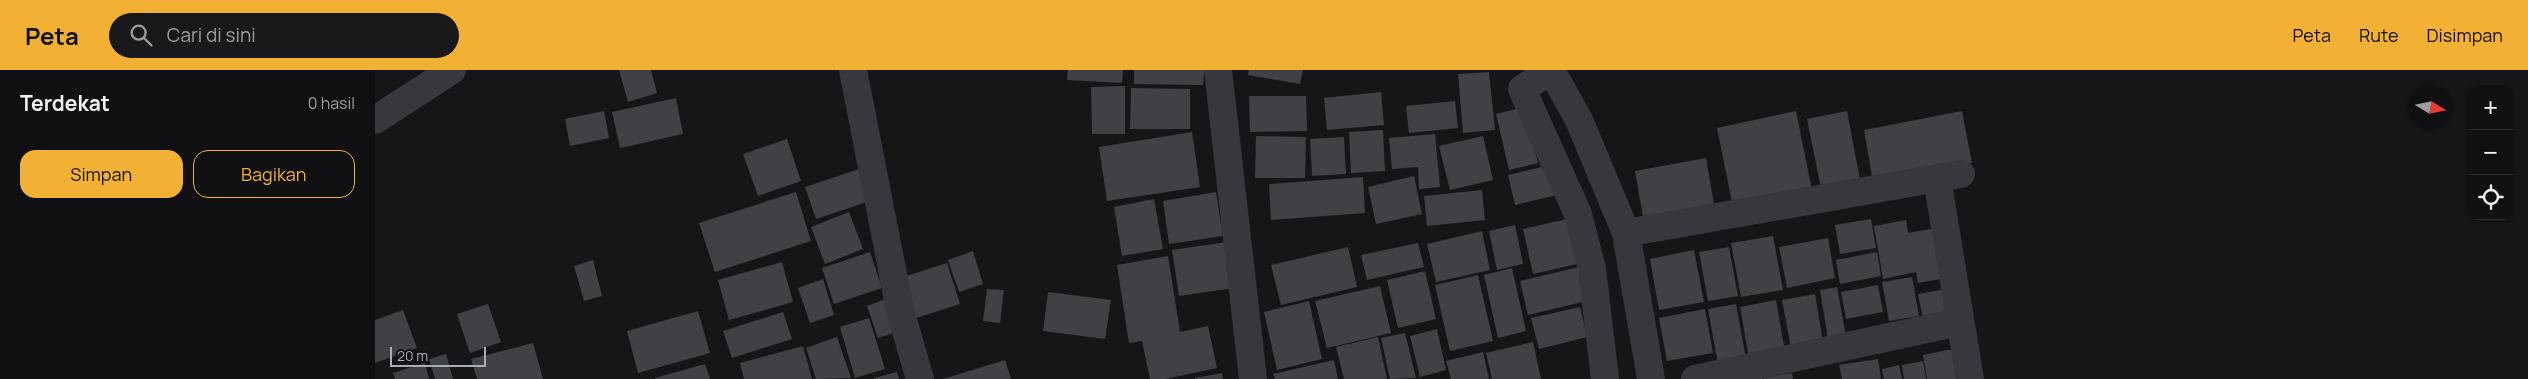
<!DOCTYPE html>
<html lang="id">
<head>
<meta charset="utf-8">
<style>
	body { margin:0; font-family:Manrope,sans-serif; background:#19191b; color:#f1f3f6 }
	.controls { position:absolute; right:15px; top:15px; display:grid; overflow:hidden; border-radius:10px; box-shadow:0 1px 4px #0004 }
	.controls button { width:45px; height:45px; display:grid; place-items:center; padding:0; border:0; border-bottom:1px solid #303032; background:#101012; color:#f1f3f6; font:25px sans-serif }
	.compass { position:absolute; left:2033px; top:15px; width:45px; height:45px; border-radius:50%; background:#101012; box-shadow:0 1px 4px #0004; rotate:100deg }
	.scale { position:absolute; left:15px; bottom:12px; width:96px; box-sizing:border-box; padding-left:5px; border:2px solid #a8adb8; border-top:0; font-size:14px; line-height:18px; white-space:nowrap; color:#a8adb8; -webkit-text-stroke:4px #111113; paint-order:stroke }
	.list { margin:0; padding:0; list-style:none }
	h2 { display:flex; justify-content:space-between; align-items:center; height:65px; margin:0; padding:0 20px; font-size:21px }
	h2 small { font-size:16px; font-weight:400; color:#9c9d9f }
	.actions { display:flex; gap:10px; padding:15px 20px }
	.actions a { flex:1; padding:11px 0; border:1px solid #f2b134; border-radius:15px; text-align:center; font-size:18px; color:#f2b134 }
	.actions .main { background:#f2b134; color:#111 }
	.icon { flex:none; width:28px; height:28px; fill:none; stroke:currentColor; stroke-width:2; stroke-linecap:round; stroke-linejoin:round }
	.map { position:relative; flex:none; width:2153px; height:309px; overflow:hidden }
	header { display:flex; align-items:center; gap:30px; box-sizing:border-box; height:70px; padding:0 25px; background:#f2b134; color:#111 }
	header strong { font-size:24px }
	nav { display:flex; gap:28px; margin-inline-start:auto; font-size:18px }
	.search { width:350px; height:45px; background:#19191b; display:flex; align-items:center; gap:12px; box-sizing:border-box; padding:0 18px; border-radius:28px; color:#9c9d9f; font-size:19px }
	main { display:flex }
	aside { flex:1; background:#101012 }
	.map>svg:first-child { display:block }
	.building { fill:#404145 }
	.lines { fill:none; stroke-linecap:round; stroke-linejoin:round }
	.minor { stroke:#37383d; stroke-width:28 }
</style>
</head>
<body>
<header>
<strong>Peta</strong>
<div class="search"><svg class="icon" aria-label="search" viewBox="0 0 24 24"><circle cx="10" cy="10" r="6"/><path d="M15 15l6 6"/></svg>Cari di sini</div>
<nav><a>Peta</a><a>Rute</a><a>Disimpan</a></nav>
</header>
<main>
<aside>
<h2>Terdekat<small>0 hasil</small></h2>
<ul class="list">
</ul>
<div class="actions"><a class="main">Simpan</a><a>Bagikan</a></div>
</aside>
<div class="map">
<svg width="2153" height="309" viewBox="0 0 2153 309">
	<rect width="100%" height="100%" fill="#161618"/>
	<path class="building" d="M 244,0 L 276,0 L 282,23 L 253,32 Z
		M 693,0 L 748,0 L 747,13 L 692,10 Z
		M 759,0 L 829,0 L 828,15 L 759,14 Z
		M 874,0 L 928,0 L 925,14 L 873,5 Z
		M 1114,2 L 1120,60 L 1088,63 L 1083,4 Z
		M 750,16 L 750,64 L 717,64 L 716,17 Z
		M 756,18 L 815,19 L 815,59 L 755,59 Z
		M 1006,22 L 1009,55 L 952,60 L 949,28 Z
		M 874,26 L 931,26 L 932,61 L 875,62 Z
		M 301,28 L 308,64 L 245,78 L 237,42 Z
		M 1080,31 L 1083,58 L 1034,63 L 1031,36 Z
		M 1149,37 L 1163,93 L 1134,100 L 1121,44 Z
		M 229,41 L 234,68 L 195,76 L 190,49 Z
		M 1421,41 L 1437,120 L 1358,137 L 1342,58 Z
		M 1472,41 L 1486,115 L 1447,123 L 1432,49 Z
		M 1587,41 L 1597,93 L 1498,112 L 1489,60 Z
		M 1008,60 L 1010,101 L 976,103 L 974,62 Z
		M 817,62 L 825,117 L 732,131 L 724,77 Z
		M 1060,64 L 1065,117 L 1044,119 L 1043,97 L 1017,99 L 1014,68 Z
		M 881,66 L 931,67 L 930,108 L 880,108 Z
		M 1108,66 L 1118,110 L 1075,120 L 1064,76 Z
		M 969,67 L 971,104 L 937,106 L 935,69 Z
		M 412,69 L 426,111 L 383,126 L 368,84 Z
		M 1331,88 L 1339,134 L 1268,147 L 1260,101 Z
		M 1175,95 L 1182,125 L 1140,135 L 1133,105 Z
		M 487,98 L 498,130 L 441,149 L 430,117 Z
		M 1039,106 L 1047,144 L 1001,154 L 993,117 Z
		M 988,107 L 990,143 L 896,150 L 894,114 Z
		M 1107,120 L 1110,150 L 1052,156 L 1049,126 Z
		M 421,122 L 436,171 L 340,202 L 324,153 Z
		M 841,122 L 848,166 L 794,174 L 788,131 Z
		M 779,129 L 788,179 L 747,186 L 739,137 Z
		M 474,142 L 488,179 L 450,194 L 436,157 Z
		M 1192,149 L 1202,194 L 1158,204 L 1148,159 Z
		M 1496,149 L 1501,178 L 1465,184 L 1460,155 Z
		M 1531,150 L 1533,163 L 1567,157 L 1576,207 L 1543,213 L 1541,202 L 1508,209 L 1499,156 Z
		M 1140,155 L 1148,194 L 1122,200 L 1114,161 Z
		M 1107,161 L 1115,200 L 1061,212 L 1052,174 Z
		M 1398,166 L 1408,220 L 1366,227 L 1356,173 Z
		M 1453,168 L 1460,208 L 1412,218 L 1404,177 Z
		M 852,172 L 859,218 L 804,226 L 797,180 Z
		M 1043,173 L 1049,197 L 992,210 L 986,185 Z
		M 973,177 L 982,217 L 906,235 L 896,195 Z
		M 1354,177 L 1363,226 L 1333,231 L 1324,182 Z
		M 1319,180 L 1329,232 L 1284,240 L 1275,189 Z
		M 598,181 L 608,214 L 584,222 L 573,190 Z
		M 495,182 L 507,218 L 459,234 L 447,198 Z
		M 1502,182 L 1506,206 L 1465,214 L 1461,190 Z
		M 793,186 L 805,262 L 833,256 L 842,298 L 790,309 L 775,309 L 767,271 L 754,273 L 742,195 Z
		M 218,190 L 227,226 L 209,231 L 199,196 Z
		M 407,192 L 418,232 L 354,250 L 343,210 Z
		M 572,193 L 585,234 L 541,248 L 528,207 Z
		M 1204,197 L 1212,231 L 1153,245 L 1145,211 Z
		M 1137,198 L 1151,261 L 1123,268 L 1109,205 Z
		M 1050,201 L 1061,249 L 1023,258 L 1012,210 Z
		M 1103,205 L 1118,271 L 1075,281 L 1060,215 Z
		M 1537,207 L 1544,246 L 1514,251 L 1507,212 Z
		M 448,209 L 459,245 L 435,253 L 423,218 Z
		M 1503,215 L 1508,242 L 1471,249 L 1466,222 Z
		M 1005,216 L 1016,263 L 952,278 L 940,231 Z
		M 1462,217 L 1471,266 L 1453,269 L 1445,220 Z
		M 1576,218 L 1581,249 L 1549,255 L 1543,224 Z
		M 612,219 L 629,220 L 625,253 L 608,251 Z
		M 673,222 L 736,230 L 730,269 L 668,261 Z
		M 1440,224 L 1448,273 L 1416,278 L 1407,230 Z
		M 516,227 L 528,260 L 503,268 L 492,236 Z
		M 1401,230 L 1410,282 L 1374,288 L 1365,237 Z
		M 934,231 L 947,289 L 902,300 L 889,242 Z
		M 113,234 L 126,272 L 95,283 L 82,244 Z
		M 1361,234 L 1371,289 L 1343,294 L 1333,239 Z
		M 1205,237 L 1212,267 L 1164,279 L 1156,248 Z
		M 1330,239 L 1338,283 L 1292,291 L 1284,248 Z
		M 28,240 L 42,278 L 0,293 L 0,250 Z
		M 323,241 L 335,283 L 263,303 L 252,261 Z
		M 408,242 L 417,269 L 357,288 L 348,261 Z
		M 494,248 L 510,299 L 480,308 L 465,257 Z
		M 1062,259 L 1071,300 L 1045,307 L 1035,266 Z
		M 1030,263 L 1041,308 L 1015,309 L 1006,268 Z
		M 462,267 L 476,308 L 441,309 L 431,278 Z
		M 1003,267 L 1012,309 L 969,309 L 961,277 Z
		M 1158,272 L 1166,309 L 1117,309 L 1111,283 Z
		M 158,273 L 168,309 L 102,309 L 96,289 Z
		M 428,276 L 437,309 L 369,309 L 365,293 Z
		M 1588,277 L 1594,309 L 1552,309 L 1548,285 Z
		M 1108,282 L 1114,309 L 1076,309 L 1071,291 Z
		M 71,284 L 78,309 L 60,309 L 54,289 Z
		M 1503,289 L 1506,309 L 1467,309 L 1464,295 Z
		M 630,290 L 636,309 L 568,309 Z
		M 959,290 L 963,309 L 900,309 L 898,304 Z
		M 1548,291 L 1551,309 L 1529,309 L 1527,295 Z
		M 50,293 L 54,309 L 20,309 L 18,303 Z
		M 330,294 L 335,309 L 280,309 L 280,308 Z
		M 1524,295 L 1527,309 L 1509,309 L 1507,299 Z
		M 522,302 L 524,309 L 499,309 L 499,308 Z
		M 847,303 L 848,309 L 820,309 L 820,308 Z
		M 1417,303 L 1418,309 L 1389,309 L 1389,308 Z"/>
	<g class="lines">
		<path class="minor" d="M 478,0 L 525,240 L 545,309
			M 843,0 L 878,309
			M 1176,0 L 1147,19 L 1203,144 L 1217,199 L 1230,309
			M 1176,0 L 1204,50 L 1251,163 L 1276,309
			M 0,50 L 77,0
			M 1562,108 L 1595,309
			M 1251,163 L 1586,104
			M 1320,309 L 1584,252"/>
	</g>
</svg>
<div class="controls">
<button>+</button>
<button>−</button>
<button><svg class="icon" aria-label="locate" viewBox="0 0 24 24"><circle cx="12" cy="12" r="6"/><path d="M12 2v4M12 18v4M2 12h4M18 12h4"/></svg></button>
</div>
<svg class="compass" viewBox="-18 -18 36 36"><path d="M0-13l5 13h-10z" fill="#e53935"/><path d="M0 13l5-13h-10z" fill="#9c9d9f"/></svg>
<div class="scale">20 m</div>
</div>
</main>
</body>
</html>
